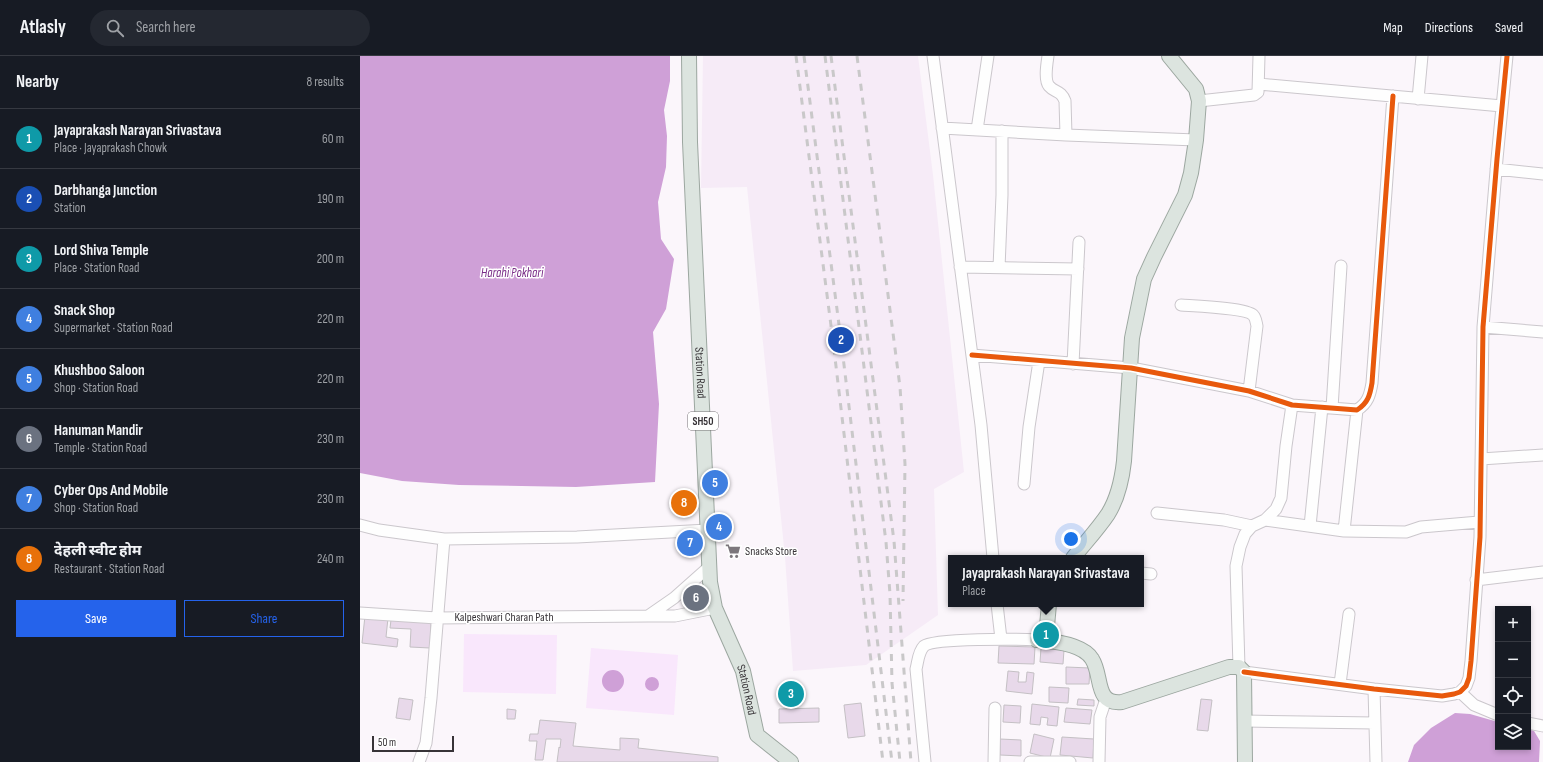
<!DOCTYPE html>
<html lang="en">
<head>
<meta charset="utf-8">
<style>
	body { margin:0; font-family:"Sofia Sans Condensed","Noto Sans Devanagari",sans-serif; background:#242831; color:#f1f3f6 }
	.controls { position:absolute; right:12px; bottom:12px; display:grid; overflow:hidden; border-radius:0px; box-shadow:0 2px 6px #0003 }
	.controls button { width:36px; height:36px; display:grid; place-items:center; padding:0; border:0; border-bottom:1px solid #363941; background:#171b24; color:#f1f3f6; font:20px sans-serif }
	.scale { position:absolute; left:12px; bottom:10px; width:82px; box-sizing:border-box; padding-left:4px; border:2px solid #373337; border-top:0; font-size:11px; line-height:14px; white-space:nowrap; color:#373337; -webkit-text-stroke:3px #fff; paint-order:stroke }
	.you { position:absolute; left:711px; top:483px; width:14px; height:14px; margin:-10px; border:3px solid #fff; border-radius:50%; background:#1a73e8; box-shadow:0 0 0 6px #1a73e833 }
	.badge { display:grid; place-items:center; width:26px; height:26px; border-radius:50%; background:#2563eb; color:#fff; font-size:13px; font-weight:700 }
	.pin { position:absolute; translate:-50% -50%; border:2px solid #fff; box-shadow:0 1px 4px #0006 }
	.popup { position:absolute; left:588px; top:499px; width:196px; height:52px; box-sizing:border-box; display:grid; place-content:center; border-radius:0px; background:#171b24; filter:drop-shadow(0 1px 3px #0005); font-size:13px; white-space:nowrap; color:#9ea1a6 }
	.popup b { font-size:15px; color:#f1f3f6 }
	.popup::after { content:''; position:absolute; left:50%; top:100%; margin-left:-8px; border:8px solid transparent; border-top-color:#171b24 }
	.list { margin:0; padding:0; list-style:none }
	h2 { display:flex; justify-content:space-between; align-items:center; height:52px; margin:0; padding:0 16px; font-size:17px }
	h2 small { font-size:13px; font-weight:400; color:#9ea1a6 }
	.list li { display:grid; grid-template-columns:26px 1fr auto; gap:12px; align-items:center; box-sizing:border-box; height:60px; padding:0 16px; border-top:1px solid #363941 }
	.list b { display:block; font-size:15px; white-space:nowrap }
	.list p { margin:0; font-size:13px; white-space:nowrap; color:#9ea1a6 }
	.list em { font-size:13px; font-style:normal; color:#9ea1a6 }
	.actions { display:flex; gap:8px; padding:12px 16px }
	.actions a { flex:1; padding:9px 0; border:1px solid #2563eb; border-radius:0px; text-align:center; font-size:14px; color:#2563eb }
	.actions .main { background:#2563eb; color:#fff }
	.icon { flex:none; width:22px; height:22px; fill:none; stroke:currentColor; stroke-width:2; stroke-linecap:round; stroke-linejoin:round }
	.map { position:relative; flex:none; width:1183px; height:706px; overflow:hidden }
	header { display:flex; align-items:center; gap:24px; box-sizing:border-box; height:56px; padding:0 20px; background:#171b24; border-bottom:1px solid #363941 }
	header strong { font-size:19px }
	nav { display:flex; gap:22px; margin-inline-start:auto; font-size:14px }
	.search { width:280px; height:36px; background:#242831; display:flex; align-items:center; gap:10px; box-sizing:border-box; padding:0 14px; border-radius:22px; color:#9ea1a6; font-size:15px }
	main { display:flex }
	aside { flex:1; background:#171b24 }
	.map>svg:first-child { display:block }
	.built { fill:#f6ebf7 }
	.green { fill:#f9e7fc }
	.water { fill:#cfa0d7 }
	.building { fill:#e8d9ea; stroke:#c4c0c4 }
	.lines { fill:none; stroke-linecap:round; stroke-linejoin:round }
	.minor-casing { stroke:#cbc7cc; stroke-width:13 }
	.major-casing { stroke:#9ca7a0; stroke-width:16 }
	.minor { stroke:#fefefe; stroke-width:11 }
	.major { stroke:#dce4df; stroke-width:14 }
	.rail { stroke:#c9c8c9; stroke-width:3; stroke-dasharray:7 7; stroke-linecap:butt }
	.cycleway-casing { stroke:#fff; stroke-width:8 }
	.cycleway { stroke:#e8590c; stroke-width:5 }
	.labels { text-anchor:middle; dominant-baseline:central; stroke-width:3; stroke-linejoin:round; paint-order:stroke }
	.shield { fill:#fff; stroke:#737073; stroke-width:1 }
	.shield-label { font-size:11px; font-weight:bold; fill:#373337 }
	.street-label { font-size:12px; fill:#373337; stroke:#fff }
	.poi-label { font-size:12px; fill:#373337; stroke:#fff; text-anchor:start }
	.water-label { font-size:13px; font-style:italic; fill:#782a86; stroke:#fff }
</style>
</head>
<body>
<header>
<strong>Atlasly</strong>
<div class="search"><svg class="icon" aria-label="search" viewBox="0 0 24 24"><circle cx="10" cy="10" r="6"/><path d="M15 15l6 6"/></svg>Search here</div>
<nav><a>Map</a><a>Directions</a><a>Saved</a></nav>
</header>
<main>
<aside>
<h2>Nearby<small>8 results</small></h2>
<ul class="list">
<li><span class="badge" style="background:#0f9aa8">1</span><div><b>Jayaprakash Narayan Srivastava</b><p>Place · Jayaprakash Chowk</p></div><em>60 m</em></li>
<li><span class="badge" style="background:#1a4fb4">2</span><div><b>Darbhanga Junction</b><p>Station</p></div><em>190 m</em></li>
<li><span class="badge" style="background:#0f9aa8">3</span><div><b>Lord Shiva Temple</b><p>Place · Station Road</p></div><em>200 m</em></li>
<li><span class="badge" style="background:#3f7fe0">4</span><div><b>Snack Shop</b><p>Supermarket · Station Road</p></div><em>220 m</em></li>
<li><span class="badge" style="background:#3f7fe0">5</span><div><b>Khushboo Saloon</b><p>Shop · Station Road</p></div><em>220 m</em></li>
<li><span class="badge" style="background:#6b7280">6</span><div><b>Hanuman Mandir</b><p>Temple · Station Road</p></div><em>230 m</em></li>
<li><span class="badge" style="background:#3f7fe0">7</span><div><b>Cyber Ops And Mobile</b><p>Shop · Station Road</p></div><em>230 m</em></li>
<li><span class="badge" style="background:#e8710a">8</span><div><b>देहली स्वीट होम</b><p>Restaurant · Station Road</p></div><em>240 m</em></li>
</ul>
<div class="actions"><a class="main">Save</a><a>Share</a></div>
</aside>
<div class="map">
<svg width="1183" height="706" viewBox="0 0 1183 706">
	<rect width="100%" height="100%" fill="#fbf6fb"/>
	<path class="built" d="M 343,0 L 558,0 L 573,119 L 604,416 L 574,433 L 578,559 L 506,609 L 433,615 L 425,501 L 387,131 L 341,132 Z"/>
	<path class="green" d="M 104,578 L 197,579 L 196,638 L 103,636 Z
		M 231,592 L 318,599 L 314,659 L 226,652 Z"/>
	<path class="water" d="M 0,0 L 310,0 L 310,25 L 304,54 L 307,80 L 306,111 L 298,146 L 301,183 L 314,203 L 306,253 L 293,276 L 299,348 L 295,426 L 216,431 L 99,429 L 42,425 L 0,417 Z
		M242 625a11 11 0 1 1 22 0a11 11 0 1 1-22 0Z
		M285 628a7 7 0 1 1 14 0a7 7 0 1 1-14 0Z
		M 1095,657 L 1110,658 L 1138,666 L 1138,691 L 1168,691 L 1168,673 L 1174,675 L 1180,685 L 1179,706 L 1048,706 L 1054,689 L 1071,672 Z"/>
	<path class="building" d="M 5,560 L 28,562 L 26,581 L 38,583 L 37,591 L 2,587 Z
		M 31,564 L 71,566 L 70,592 L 50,591 L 51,573 L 30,572 Z
		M 639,590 L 675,591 L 674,608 L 638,607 Z
		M 681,592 L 704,594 L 703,608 L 680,606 Z
		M 706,611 L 730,612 L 729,628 L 706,628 Z
		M 648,615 L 659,616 L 658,626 L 666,626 L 667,616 L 674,617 L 672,638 L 646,635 Z
		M 689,631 L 709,632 L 708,647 L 689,646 Z
		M 440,632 L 440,643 L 423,643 L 423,633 Z
		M 39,642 L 53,644 L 50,664 L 36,662 Z
		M 718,643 L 734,644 L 734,650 L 717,649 Z
		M 841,643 L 852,644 L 848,675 L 837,674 Z
		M 501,647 L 505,680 L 488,682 L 484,649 Z
		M 672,648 L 699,651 L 697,670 L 687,669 L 688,662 L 681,661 L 680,669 L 670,668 Z
		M 644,649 L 661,650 L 660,667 L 643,666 Z
		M 459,652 L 459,666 L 419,667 L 419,653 Z
		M 706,652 L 732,654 L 730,668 L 704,666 Z
		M 147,653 L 156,654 L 155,663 L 147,663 Z
		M 180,664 L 216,667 L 213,690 L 260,694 L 260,682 L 279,683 L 278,692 L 358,701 L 358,706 L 197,706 L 199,691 L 200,692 L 201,683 L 186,683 L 183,704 L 175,704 L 177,685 L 169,685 L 170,678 L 178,678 Z
		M 674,678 L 694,683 L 690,702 L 670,697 Z
		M 702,681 L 734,683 L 733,702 L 700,699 Z
		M 640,683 L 661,684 L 661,700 L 640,699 Z"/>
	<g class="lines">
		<g class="minor-casing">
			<path id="minor" d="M 573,0 L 621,369 L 633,502
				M 688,0 C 687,7 684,24 689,30 C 695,37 701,34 705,45 L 706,79
				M 899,28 L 1142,50
				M 1058,43 L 1062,0
				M 839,45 L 894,39 L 898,36 L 899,0
				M 582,72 L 706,79 L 836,84
				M 617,74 L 628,0
				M 1136,113 L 1183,118
				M 600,211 L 718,213
				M 639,212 L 642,139 L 642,75
				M 821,249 C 834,250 886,252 893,259 C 896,262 896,266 897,270 L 889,335
				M 1123,271 L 1183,276
				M 612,299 L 771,312 L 889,335 L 932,349 L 997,354 C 1008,347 1010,339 1012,327 L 1033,40
				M 713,308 L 719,186
				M 972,352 L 981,210
				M 1121,403 L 1183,399
				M 664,428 L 669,371 L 679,305
				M 797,457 L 864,464 L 892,470
				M 905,464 L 984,475 L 1046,476 L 1061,471 L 1119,466
				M 0,469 L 19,474 L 84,483 L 217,481 L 348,474
				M 950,470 L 962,351
				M 984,475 L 997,354
				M 781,517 L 791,518
				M 1116,524 L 1183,516
				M 637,548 L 641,583
				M 0,557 L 77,562 L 288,560 L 315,560 L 355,552
				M 288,560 L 314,542 L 350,510
				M 879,611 L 876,510 L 880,491 L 885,478 L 892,470 L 905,464 L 916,453 L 921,442 L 926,390 L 932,349
				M 884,616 L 1014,633 L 1082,640 L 1094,638 L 1100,636 L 1106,630 L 1109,622 L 1111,605 L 1120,481 L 1123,271 L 1137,103 L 1147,0
				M 980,628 L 989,558
				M 1014,633 L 1016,706
				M 1100,636 L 1114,649 L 1138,659
				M 885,665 L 1015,667
				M 1168,667 L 1183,670
				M 59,706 L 66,687 L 71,642 L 84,483
				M 565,706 L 556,613 C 558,606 558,596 564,590 C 574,582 660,583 677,584
				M 634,706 L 635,652
				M 670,706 L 710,706
				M 739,706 L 740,661 L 746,643"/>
		</g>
		<g class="major-casing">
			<g id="major">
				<path id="s1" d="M 329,0 L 330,86 L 350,526 L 355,552 L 383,615 L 397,679 L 431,706"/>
				<path d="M 713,502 C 724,488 738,473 748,458 C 758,442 762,423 764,405 L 772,282 L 784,223 L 794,201 L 825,139 L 831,117 L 836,84 L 839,45 L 836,33 L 809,0"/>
				<path d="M 677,584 C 693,585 723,588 732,603 C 743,620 734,649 762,646 L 869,611 L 879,611 L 884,616 L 885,706"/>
				<path d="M 677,584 L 687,570 L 689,548"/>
			</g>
		</g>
		<use href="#minor" class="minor"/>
		<use href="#major" class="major"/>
		<path class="rail" d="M 436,0 L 473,285 L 523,706
			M 444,0 L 481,284 L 532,706
			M 465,0 L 526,486 L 530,538 L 532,627 L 540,706
			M 471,0 L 534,485 L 551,706
			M 497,0 L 540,331 L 545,408 L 543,545"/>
		<g class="cycleway-casing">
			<path id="cycleway" d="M 612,299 L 771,312 L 889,335 L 932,349 L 997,354 C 1008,347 1010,339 1012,327 L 1033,40
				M 884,616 L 1014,633 L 1082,640 L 1094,638 L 1100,636 L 1106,630 L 1109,622 L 1111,605 L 1120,481 L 1123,271 L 1137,103 L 1147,0"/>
		</g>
		<use href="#cycleway" class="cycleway"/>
	</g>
	<defs>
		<g id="supermarket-bare" transform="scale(1.2)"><path d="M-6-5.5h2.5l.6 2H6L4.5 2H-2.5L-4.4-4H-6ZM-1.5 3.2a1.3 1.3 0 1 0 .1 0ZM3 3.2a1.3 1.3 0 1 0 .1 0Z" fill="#7c777c" stroke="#fff" stroke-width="2.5" paint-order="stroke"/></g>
	</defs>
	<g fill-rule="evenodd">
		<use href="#supermarket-bare" x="373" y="495"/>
	</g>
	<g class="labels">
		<rect class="shield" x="328" y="356" width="30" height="18" rx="3"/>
		<g class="shield-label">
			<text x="343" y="365">SH50</text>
		</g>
		<g class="street-label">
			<text stroke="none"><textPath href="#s1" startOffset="317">Station Road</textPath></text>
			<text x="144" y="561">Kalpeshwari Charan Path</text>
			<text stroke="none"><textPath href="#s1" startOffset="641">Station Road</textPath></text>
		</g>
		<g class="poi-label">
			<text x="385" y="495">Snacks Store</text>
		</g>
		<g class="water-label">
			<text x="152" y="217">Harahi Pokhari</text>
		</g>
	</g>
</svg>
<div class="controls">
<button>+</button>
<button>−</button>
<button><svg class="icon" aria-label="locate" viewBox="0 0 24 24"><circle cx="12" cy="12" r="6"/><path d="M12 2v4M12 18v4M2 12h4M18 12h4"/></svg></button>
<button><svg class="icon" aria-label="layers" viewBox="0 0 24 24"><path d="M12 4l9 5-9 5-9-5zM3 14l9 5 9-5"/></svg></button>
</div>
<div class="scale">50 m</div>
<div class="you"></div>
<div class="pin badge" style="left:686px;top:579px;background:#0f9aa8">1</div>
<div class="popup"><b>Jayaprakash Narayan Srivastava</b>Place</div>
<div class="pin badge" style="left:481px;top:284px;background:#1a4fb4">2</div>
<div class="pin badge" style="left:431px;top:638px;background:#0f9aa8">3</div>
<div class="pin badge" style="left:359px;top:471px;background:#3f7fe0">4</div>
<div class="pin badge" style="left:355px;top:427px;background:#3f7fe0">5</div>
<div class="pin badge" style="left:336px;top:542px;background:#6b7280">6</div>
<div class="pin badge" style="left:330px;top:487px;background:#3f7fe0">7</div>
<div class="pin badge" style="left:324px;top:447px;background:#e8710a">8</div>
</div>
</main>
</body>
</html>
